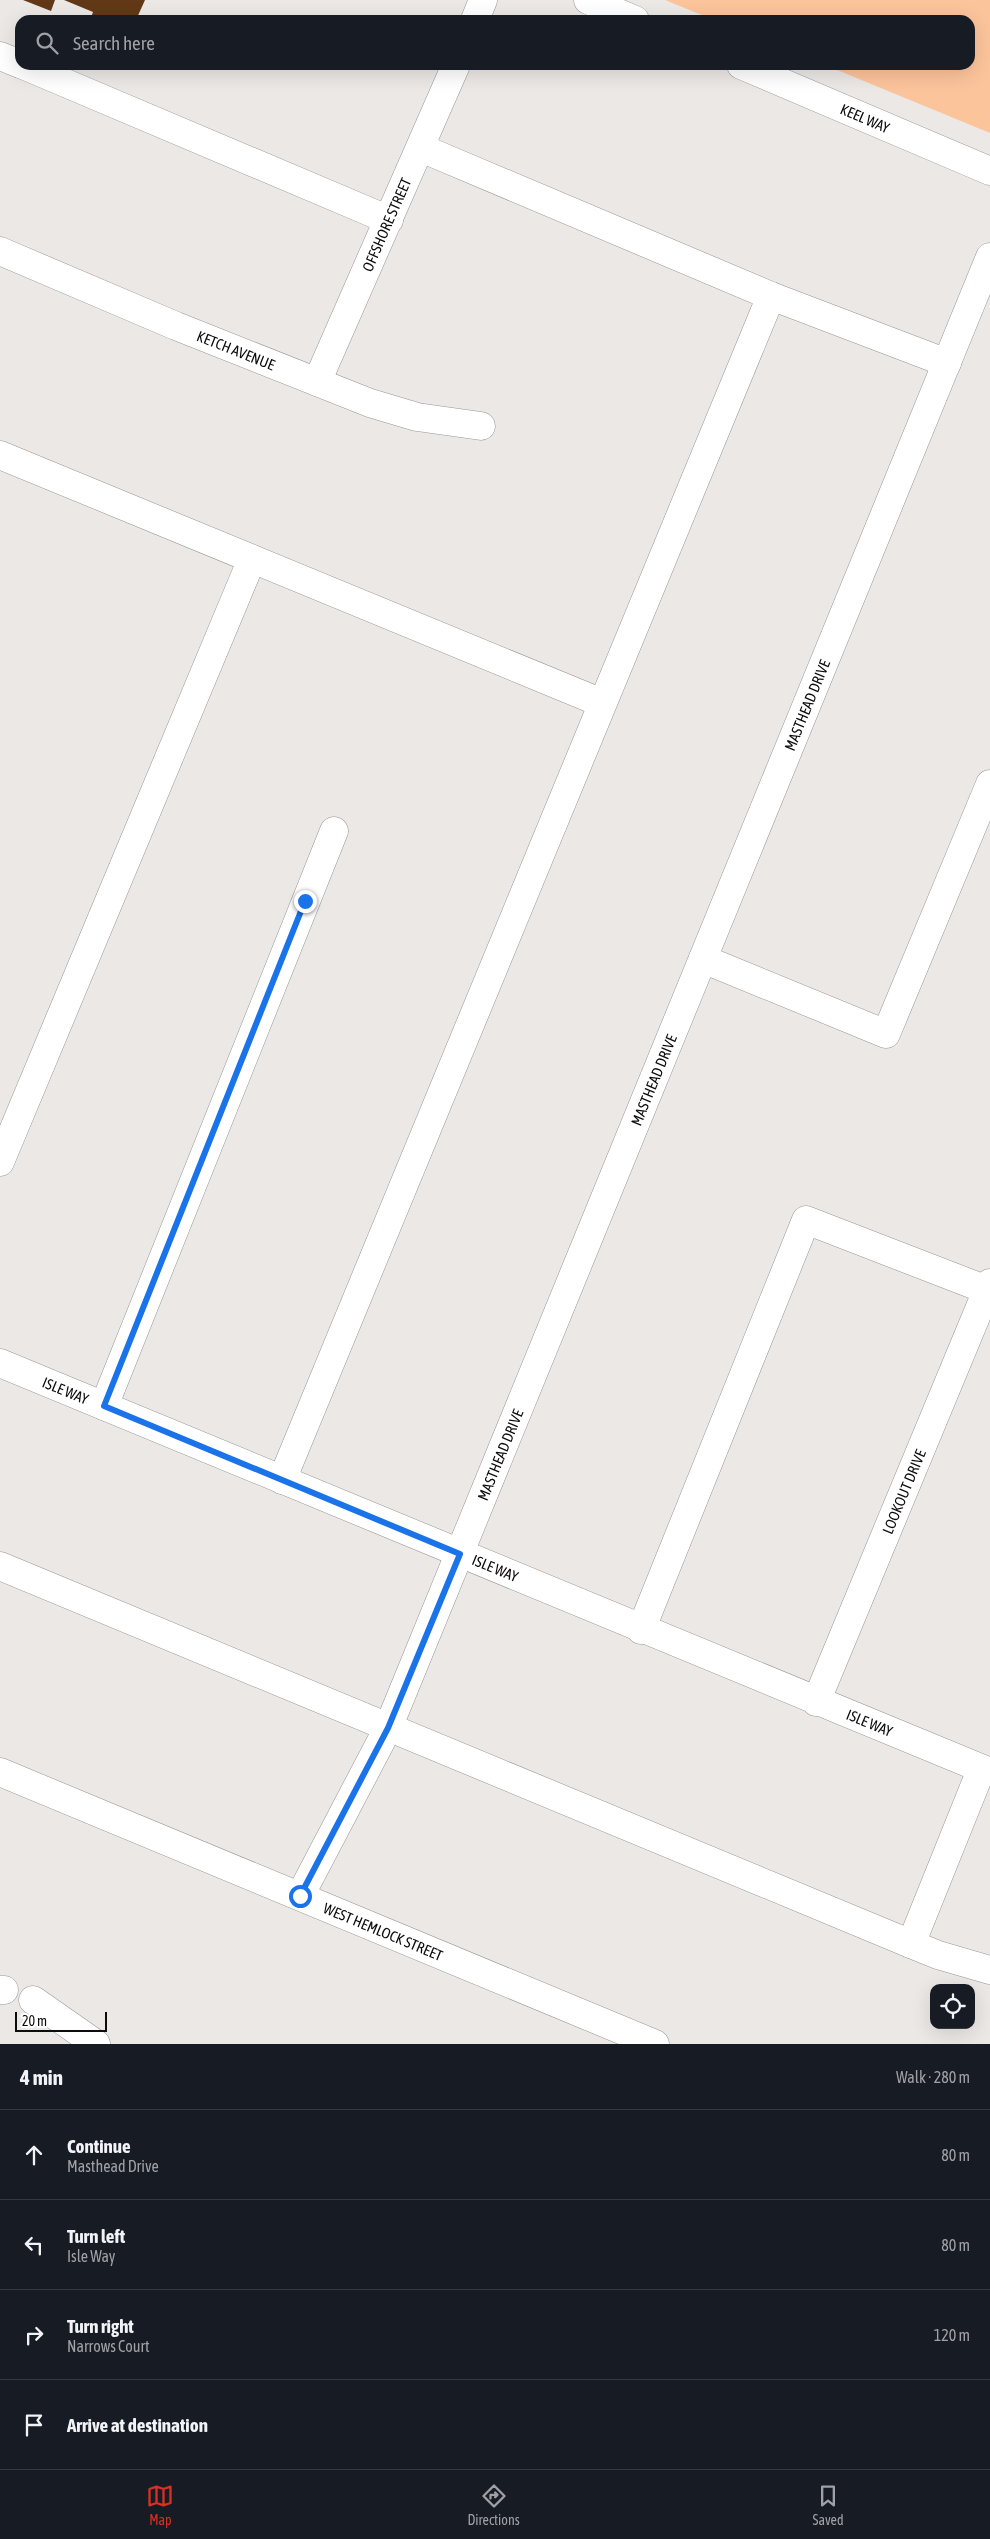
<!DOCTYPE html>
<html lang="en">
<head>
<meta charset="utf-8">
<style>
	body { margin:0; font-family:"Asap Condensed",sans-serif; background:#20242c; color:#f1f3f6 }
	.controls { position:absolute; right:15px; bottom:15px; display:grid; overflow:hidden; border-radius:10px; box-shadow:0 5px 20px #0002 }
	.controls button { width:45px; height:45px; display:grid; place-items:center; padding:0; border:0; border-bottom:1px solid #363941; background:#171b24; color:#f1f3f6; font:25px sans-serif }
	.scale { position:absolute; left:15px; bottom:12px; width:92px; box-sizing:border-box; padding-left:5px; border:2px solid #0d0b0b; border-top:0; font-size:14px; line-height:18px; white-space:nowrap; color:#0d0b0b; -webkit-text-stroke:4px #fff; paint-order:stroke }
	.stop { position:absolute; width:15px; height:15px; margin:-11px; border:4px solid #1a73e8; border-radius:50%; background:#fff }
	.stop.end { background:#1a73e8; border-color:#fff; box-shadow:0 1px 5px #0008 }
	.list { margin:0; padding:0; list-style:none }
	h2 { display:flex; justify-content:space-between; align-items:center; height:65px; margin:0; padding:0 20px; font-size:21px }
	h2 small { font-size:16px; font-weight:400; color:#9ea1a6 }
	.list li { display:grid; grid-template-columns:32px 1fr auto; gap:15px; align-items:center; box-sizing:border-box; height:90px; padding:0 20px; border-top:1px solid #363941 }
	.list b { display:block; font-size:19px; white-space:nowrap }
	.list p { margin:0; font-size:16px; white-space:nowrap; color:#9ea1a6 }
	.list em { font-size:16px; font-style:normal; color:#9ea1a6 }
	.icon { flex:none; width:28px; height:28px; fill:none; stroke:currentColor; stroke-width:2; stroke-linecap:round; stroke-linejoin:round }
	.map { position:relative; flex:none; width:990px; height:2044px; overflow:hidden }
	.search { position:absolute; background:#171b24; box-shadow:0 5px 20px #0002; left:15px; right:15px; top:15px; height:55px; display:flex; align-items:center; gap:12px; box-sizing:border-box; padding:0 18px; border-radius:15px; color:#9ea1a6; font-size:19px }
	.sheet { height:425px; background:#171b24 }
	nav { display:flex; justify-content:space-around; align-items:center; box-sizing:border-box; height:70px; border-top:1px solid #363941; background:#171b24; font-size:14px; color:#9ea1a6 }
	nav a { display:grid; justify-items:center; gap:2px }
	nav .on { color:#d93025 }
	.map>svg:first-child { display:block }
	.green { fill:#fcc49b }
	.building { fill:#623916 }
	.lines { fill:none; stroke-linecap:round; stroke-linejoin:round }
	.minor-casing { stroke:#9a9794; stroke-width:29 }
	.minor { stroke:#fff; stroke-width:28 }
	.route { stroke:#1a73e8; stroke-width:6 }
	.labels { text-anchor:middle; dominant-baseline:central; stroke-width:5; stroke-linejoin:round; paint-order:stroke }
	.street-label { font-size:15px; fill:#0d0b0b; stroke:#fff }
</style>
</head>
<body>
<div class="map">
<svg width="990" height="2044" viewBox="0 0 990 2044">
	<rect width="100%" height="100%" fill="#ece8e6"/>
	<path class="green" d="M 665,0 L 990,0 L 990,133 L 825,65 L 970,65 L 970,20 L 714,20 Z"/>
	<path class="building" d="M 23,0 L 55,0 L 51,11 Z
		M 64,0 L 145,0 L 136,20 L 90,20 L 93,12 Z"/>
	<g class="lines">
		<g class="minor-casing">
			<g id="minor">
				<path d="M 588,0 L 635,20"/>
				<path d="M 475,20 L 483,0"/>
				<path d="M 0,56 L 20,64"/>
				<path d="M 23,65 L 389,220"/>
				<path id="s1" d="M 741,65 L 990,171"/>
				<path d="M 421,148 L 771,296 L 947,363"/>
				<path id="s2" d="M 0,251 L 176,326 L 370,403 L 417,417 L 481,426"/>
				<path id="s3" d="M 317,382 L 456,65"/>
				<path d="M 0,455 L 602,703"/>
				<path d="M 703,959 L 886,1034 L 990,784"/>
				<path d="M 0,1162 L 252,559"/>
				<path id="s4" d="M 0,1363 L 990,1772"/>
				<path d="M 104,1406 L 334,831"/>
				<path d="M 282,1480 L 771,296"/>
				<path d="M 0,1566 L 911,1944 L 938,1955 L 990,1970"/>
				<path d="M 641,1630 L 806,1220 L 987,1290"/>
				<path id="s5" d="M 816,1702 L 990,1283"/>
				<path id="s6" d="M 0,1772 L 655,2044"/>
				<path id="s7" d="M 300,1896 L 388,1728 L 990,257"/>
				<path d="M 911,1944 L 981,1770"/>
				<path d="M 0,1990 L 4,1990"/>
				<path d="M 33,2000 L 96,2044"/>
			</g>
		</g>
		<use href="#minor" class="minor"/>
	</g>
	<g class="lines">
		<path class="route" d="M 300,1896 L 388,1728 L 460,1554 L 104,1406 L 305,901"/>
	</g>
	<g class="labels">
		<g class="street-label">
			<text stroke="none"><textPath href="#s1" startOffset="135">KEEL WAY</textPath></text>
			<text stroke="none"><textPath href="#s3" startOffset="172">OFFSHORE STREET</textPath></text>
			<text stroke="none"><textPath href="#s2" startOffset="256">KETCH AVENUE</textPath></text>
			<text stroke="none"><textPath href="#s7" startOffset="1295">MASTHEAD DRIVE</textPath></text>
			<text stroke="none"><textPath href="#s7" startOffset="890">MASTHEAD DRIVE</textPath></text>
			<text stroke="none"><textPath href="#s4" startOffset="71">ISLE WAY</textPath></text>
			<text stroke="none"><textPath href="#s7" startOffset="485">MASTHEAD DRIVE</textPath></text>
			<text stroke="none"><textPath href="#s5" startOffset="228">LOOKOUT DRIVE</textPath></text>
			<text stroke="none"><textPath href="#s4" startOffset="536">ISLE WAY</textPath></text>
			<text stroke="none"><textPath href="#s4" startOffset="941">ISLE WAY</textPath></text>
			<text stroke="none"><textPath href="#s6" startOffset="415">WEST HEMLOCK STREET</textPath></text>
		</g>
	</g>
</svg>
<div class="controls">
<button><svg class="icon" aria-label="locate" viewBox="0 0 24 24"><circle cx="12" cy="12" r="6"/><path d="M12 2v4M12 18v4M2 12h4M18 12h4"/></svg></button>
</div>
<div class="scale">20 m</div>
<div class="stop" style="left:300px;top:1896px"></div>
<div class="stop end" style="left:305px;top:901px"></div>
<div class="search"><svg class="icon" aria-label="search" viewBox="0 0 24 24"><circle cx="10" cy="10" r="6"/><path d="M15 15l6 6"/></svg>Search here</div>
</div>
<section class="sheet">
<h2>4 min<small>Walk · 280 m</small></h2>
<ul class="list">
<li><svg class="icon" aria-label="ahead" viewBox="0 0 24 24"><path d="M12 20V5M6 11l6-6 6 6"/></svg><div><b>Continue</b><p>Masthead Drive</p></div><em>80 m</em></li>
<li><svg class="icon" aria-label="left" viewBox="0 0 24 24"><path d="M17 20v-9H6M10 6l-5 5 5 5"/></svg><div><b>Turn left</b><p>Isle Way</p></div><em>80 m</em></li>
<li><svg class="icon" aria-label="right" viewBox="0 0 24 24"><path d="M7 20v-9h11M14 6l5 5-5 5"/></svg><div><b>Turn right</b><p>Narrows Court</p></div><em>120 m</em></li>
<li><svg class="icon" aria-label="arrive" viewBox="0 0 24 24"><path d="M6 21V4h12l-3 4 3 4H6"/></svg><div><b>Arrive at destination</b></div></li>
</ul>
</section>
<nav>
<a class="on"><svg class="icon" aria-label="map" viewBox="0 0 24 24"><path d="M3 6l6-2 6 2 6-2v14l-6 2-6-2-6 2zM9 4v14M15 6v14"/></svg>Map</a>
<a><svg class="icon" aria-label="directions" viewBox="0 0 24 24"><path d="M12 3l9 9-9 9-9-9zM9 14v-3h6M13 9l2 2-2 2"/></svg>Directions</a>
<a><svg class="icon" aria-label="saved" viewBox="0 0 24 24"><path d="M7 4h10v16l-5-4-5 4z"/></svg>Saved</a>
</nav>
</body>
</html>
